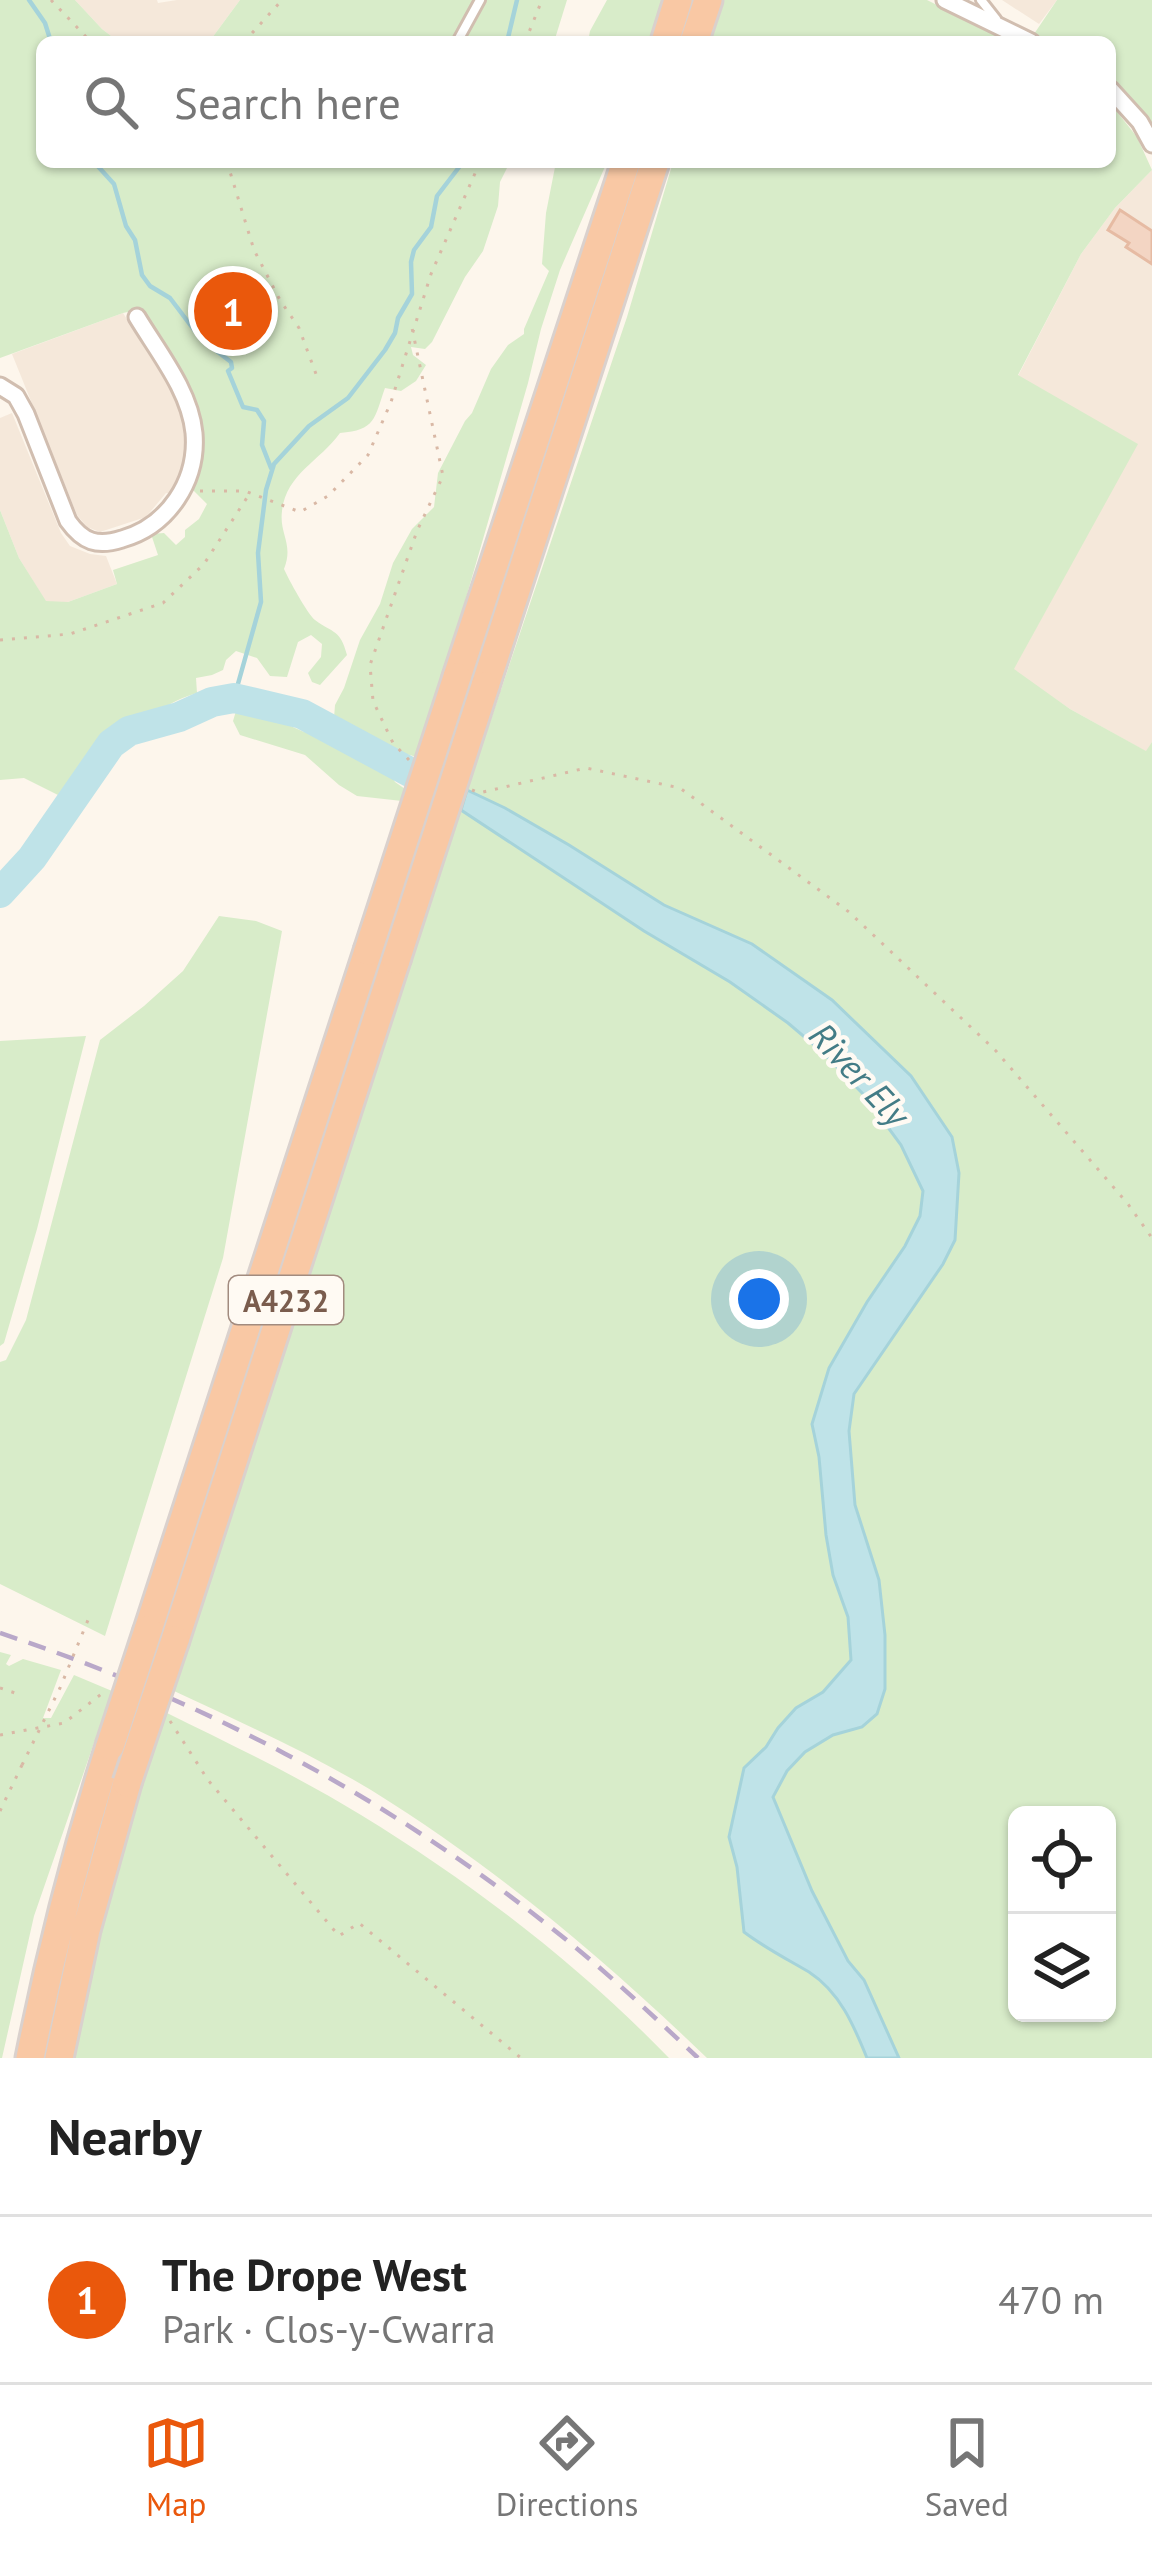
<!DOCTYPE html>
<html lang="en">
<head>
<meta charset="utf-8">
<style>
	body { margin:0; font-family:"PT Sans",sans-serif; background:#f6f6f6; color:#222 }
	.controls { position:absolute; right:36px; bottom:36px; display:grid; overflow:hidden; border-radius:18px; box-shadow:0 3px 9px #0004 }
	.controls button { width:108px; height:108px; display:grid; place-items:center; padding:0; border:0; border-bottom:3px solid #e0e0e0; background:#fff; color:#222; font:60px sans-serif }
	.you { position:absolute; left:759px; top:1299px; width:42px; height:42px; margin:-30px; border:9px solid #fff; border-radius:50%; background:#1a73e8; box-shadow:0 0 0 18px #1a73e833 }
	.badge { display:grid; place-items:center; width:78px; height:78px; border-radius:50%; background:#ea580c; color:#fff; font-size:39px; font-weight:700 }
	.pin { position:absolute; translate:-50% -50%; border:6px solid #fff; box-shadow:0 3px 12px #0006 }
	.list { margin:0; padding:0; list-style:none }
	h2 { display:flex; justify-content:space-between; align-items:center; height:156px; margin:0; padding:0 48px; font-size:51px }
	h2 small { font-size:39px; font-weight:400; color:#767676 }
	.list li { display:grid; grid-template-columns:78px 1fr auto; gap:36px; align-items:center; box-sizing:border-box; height:168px; padding:0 48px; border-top:3px solid #e0e0e0 }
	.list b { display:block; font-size:45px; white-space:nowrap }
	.list p { margin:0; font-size:39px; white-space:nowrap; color:#767676 }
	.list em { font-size:39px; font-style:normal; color:#767676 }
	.icon { flex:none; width:66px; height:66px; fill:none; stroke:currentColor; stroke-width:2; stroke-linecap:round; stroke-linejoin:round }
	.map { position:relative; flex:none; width:1152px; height:2058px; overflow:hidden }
	.search { position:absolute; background:#fff; box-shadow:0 3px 9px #0004; left:36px; right:36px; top:36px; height:132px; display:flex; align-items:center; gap:30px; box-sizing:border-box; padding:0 42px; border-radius:18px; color:#767676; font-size:45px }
	.sheet { height:324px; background:#fff }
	nav { display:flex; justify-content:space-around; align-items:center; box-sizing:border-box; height:168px; border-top:3px solid #e0e0e0; background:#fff; font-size:33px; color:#767676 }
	nav a { display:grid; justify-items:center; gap:6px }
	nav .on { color:#ea580c }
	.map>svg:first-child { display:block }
	.residential { fill:#f5e8da }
	.green { fill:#d8ecc9; fill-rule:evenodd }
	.water { fill:#bfe3e8; stroke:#a5d3da; stroke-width:3 }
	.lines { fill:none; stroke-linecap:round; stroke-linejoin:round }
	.stream { stroke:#a5d3da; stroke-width:4.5 }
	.river { stroke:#bfe3e8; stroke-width:30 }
	.building { fill:#f3d5c3; stroke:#e6bba3; stroke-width:3 }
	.service-casing { stroke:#d1beb0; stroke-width:14 }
	.minor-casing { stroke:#d1beb0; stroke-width:21 }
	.trunk-casing { stroke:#dad1cd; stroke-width:33 }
	.path { stroke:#d9b8a5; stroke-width:3; stroke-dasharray:3 9; stroke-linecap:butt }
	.service { stroke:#fff; stroke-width:8 }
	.minor { stroke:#fff; stroke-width:15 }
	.trunk { stroke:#f9c8a4; stroke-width:27 }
	.rail { stroke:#b9a8c9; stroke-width:4.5; stroke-dasharray:18 12; stroke-linecap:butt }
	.trunk-bridge-casing { stroke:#dad1cd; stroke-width:33; stroke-linecap:butt }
	.path-bridge { stroke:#d9b8a5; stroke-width:3; stroke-dasharray:3 9; stroke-linecap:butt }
	.trunk-bridge { stroke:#f9c8a4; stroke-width:27 }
	.labels { text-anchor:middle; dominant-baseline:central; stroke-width:9; stroke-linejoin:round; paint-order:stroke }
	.shield { fill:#fffaf3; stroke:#a28b7f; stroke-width:3 }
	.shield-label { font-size:30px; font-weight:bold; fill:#7a5c4d }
	.water-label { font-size:36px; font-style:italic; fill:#437c86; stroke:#fffaf3 }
</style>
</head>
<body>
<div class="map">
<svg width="1152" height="2058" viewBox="0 0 1152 2058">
	<rect width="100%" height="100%" fill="#fdf6ec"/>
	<path class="residential" d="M 75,0 L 157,0 L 158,3 L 177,0 L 240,0 L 209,42 L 119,42 L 102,29 Z
		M 1002,0 L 1057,0 L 1039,24 Z
		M 1152,170 L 1152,742 L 1147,752 L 1070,709 L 1013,670 L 1137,444 L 1018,376 L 1081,254 L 1115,208 Z
		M 123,313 L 175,395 L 186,421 L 187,451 L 172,494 L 166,493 L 146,517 L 100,532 L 87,527 L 77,515 L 12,354 Z
		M 12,413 L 61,533 L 70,546 L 90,554 L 106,556 L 117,584 L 68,602 L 46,602 L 19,558 L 0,510 L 0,418 Z"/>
	<path class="green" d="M 0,0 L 75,0 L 102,29 L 119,42 L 42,42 L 42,162 L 510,162 L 500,182 L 498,206 L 483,251 L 465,277 L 432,342 L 425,349 L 411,347 L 413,355 L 426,365 L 416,381 L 401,391 L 385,388 C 374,419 376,430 340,433 C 320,461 286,474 282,511 C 279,534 294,544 284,569 C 289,580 307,613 315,620 C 334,634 340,629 347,655 L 320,685 L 312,682 L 308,673 L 321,657 L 322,644 L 311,635 L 298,642 L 287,677 L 270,676 L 257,658 L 236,651 L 226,660 L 223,670 L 212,675 L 196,678 L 197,693 C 175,699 166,708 146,716 C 134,720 127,719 116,728 L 118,732 L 68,800 L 24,778 L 0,780 L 0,510 L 19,558 L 46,601 L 68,602 L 117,584 L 113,570 L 158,555 L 151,534 L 164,533 L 176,545 L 185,537 L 185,530 L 199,519 L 207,504 L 192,489 L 175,517 L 194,478 L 178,372 L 141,309 L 123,313 L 0,358 Z
		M 240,0 L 567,0 L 554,42 L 209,42 Z
		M 607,0 L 664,0 L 650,42 L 588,42 L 590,31 Z
		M 722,0 L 927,0 L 1011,42 L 708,42 Z
		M 1057,0 L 1152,0 L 1152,126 L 1110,79 L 1110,42 L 1048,42 L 1034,34 Z
		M 1110,103 L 1137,137 L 1152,170 L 1115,208 L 1081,254 L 1018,375 L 1138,444 L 1014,669 L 1070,709 L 1146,751 L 1152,742 L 1152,2058 L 899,2058 L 864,1980 L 848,1961 L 812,1891 L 773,1797 L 787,1770 L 805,1752 L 833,1735 L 862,1727 L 877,1714 L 885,1689 L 885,1635 L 879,1580 L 855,1505 L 849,1431 L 854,1394 L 943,1264 L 958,1195 L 752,944 L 664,905 L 569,845 L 505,808 L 467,790 L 627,317 L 673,162 L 1110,162 ZM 1017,1815 L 1107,1815 L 1107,2013 L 1017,2013 Z
		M 556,162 L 607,162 L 560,270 L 541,329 L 528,383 L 447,664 L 416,757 C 404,752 397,755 385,753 C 365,749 346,733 334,718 L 335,705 L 344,688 L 360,640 L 380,604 L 393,563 L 412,529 L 434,507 L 438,473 L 465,421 L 472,413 L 491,369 L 508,345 L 524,334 L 524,329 L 549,271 L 542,264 L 546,213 Z
		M 248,707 L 304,732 L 319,733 L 375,762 L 389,771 L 395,782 L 405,789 L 402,801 L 357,796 L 339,785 L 305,755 L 240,735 L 233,721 L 236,711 Z
		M 461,810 L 644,931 L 730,982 L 788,1023 L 820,1050 L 865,1096 L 901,1145 L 924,1192 L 920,1216 L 905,1246 L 867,1302 L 829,1368 L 812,1424 L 819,1457 L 833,1575 L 848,1617 L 851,1661 L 823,1692 L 796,1708 L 778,1728 L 766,1747 L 744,1768 L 729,1836 L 737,1867 L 744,1932 C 765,1947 787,1958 809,1972 C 839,1992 854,2026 867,2058 L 707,2058 C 602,1957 495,1867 371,1790 C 308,1752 240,1722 174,1691 Z
		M 219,916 L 256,921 L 282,931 L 223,1258 L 105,1636 L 0,1584 L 0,1362 L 6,1360 L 26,1320 L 100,1040 L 144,1006 L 183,971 Z
		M 86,1036 L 37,1229 L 4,1343 L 0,1346 L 0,1041 Z
		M 0,1652 L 11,1655 L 6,1664 L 9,1666 L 23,1659 L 61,1670 L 43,1718 L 51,1718 L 74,1675 L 112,1691 L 34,1916 L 2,2058 L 0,2058 Z
		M 167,1713 C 232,1745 299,1777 361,1815 C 472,1883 578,1964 669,2058 L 74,2058 L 83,2004 L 114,1871 Z"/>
	<path class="water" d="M 467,790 L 505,808 L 569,845 L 664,905 L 752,944 L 832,1000 L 911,1076 L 952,1137 L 959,1173 L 955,1240 L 943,1264 L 854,1394 L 849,1431 L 855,1505 L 879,1580 L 885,1635 L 885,1689 L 877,1714 L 862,1727 L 833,1735 L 805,1752 L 787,1771 L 773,1797 L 812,1891 L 848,1961 L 864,1980 L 899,2058 L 867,2058 C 854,2026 840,1992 809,1972 C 787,1959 765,1948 744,1932 L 737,1867 L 729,1837 L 744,1768 L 766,1747 L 778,1728 L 796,1708 L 823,1692 L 851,1660 L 848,1617 L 833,1575 L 826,1535 L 819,1457 L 812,1424 L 829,1368 L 867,1302 L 905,1246 L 920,1216 L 923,1191 L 901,1145 L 865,1096 L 820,1050 L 788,1023 L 730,982 L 644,931 L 461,810 Z"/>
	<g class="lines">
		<path class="stream" d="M 29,0 L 45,23 L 51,42
			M 507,42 L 517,0
			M 94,162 L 114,184 L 126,226 L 135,240 L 142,275 L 150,286 L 170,298 L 201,339 L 231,362 L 232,368 L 228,371 L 243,407 L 257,410 L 264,421 L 262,445 L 271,468
			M 234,698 L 261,602 L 258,553 L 266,490 L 274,464 L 309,426 L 348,398 L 385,350 L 395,333 L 398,318 L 412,294 L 411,262 L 414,250 L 431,227 L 437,196 L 463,162"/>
		<path class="river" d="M 0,893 L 32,858 L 111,744 L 129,731 L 179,717 L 212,702 L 234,698 L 302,714 L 445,791"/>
	</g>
	<path class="building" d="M 1120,210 L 1152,231 L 1152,264 L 1126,247 L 1129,243 L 1108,230 Z"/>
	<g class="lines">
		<g class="service-casing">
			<path id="service" d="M 981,0 L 996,19
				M 457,42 L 480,0"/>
		</g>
		<g class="minor-casing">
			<path id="minor" d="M 945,0 L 1031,42
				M 1110,89 L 1140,122 L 1152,144
				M 0,386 L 16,396 L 26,414 L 68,521 C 83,542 97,547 122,539 C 168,526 198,481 194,433 C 190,391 158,352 137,317"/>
		</g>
		<g class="trunk-casing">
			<path id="trunk" d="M 665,42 L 678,0
				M 694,42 L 708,0
				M 457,677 L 626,162
				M 485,686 L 655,162
				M 148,1630 L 368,951
				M 175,1640 L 396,960
				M 30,2058 C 51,1952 77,1849 110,1746
				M 59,2058 L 86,1930 L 127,1783"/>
		</g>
		<path class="path" d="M 51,0 L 91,42
			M 244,42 L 282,0
			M 525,42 L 542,0
			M 227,162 L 254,250 L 280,300 L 299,328 L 319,382
			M 200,491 L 245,491 L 300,512 L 328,496 L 368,455 L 391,402 L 431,274 L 480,162
			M 0,640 L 70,634 L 163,603 L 204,564 L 250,493
			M 409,760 L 393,743 L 373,701 L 370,665 L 417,531 L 443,476 L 412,328
			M 472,790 L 479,793 L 586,768 L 680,788 L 849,912 L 996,1051 L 1128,1204 L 1152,1238
			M 0,1688 L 21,1695
			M 170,1721 L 208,1780 L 339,1936 L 359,1923 L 521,2058
			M 0,1735 L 64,1723 L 104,1692
			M 0,1811 L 22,1765"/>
		<use href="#service" class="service"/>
		<use href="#minor" class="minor"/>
		<use href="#trunk" class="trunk"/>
		<path class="rail" d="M 0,1633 C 205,1701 384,1795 554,1930 C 605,1970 651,2014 698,2058"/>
		<g class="trunk-bridge-casing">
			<path id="trunk-bridge" d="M 368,951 L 457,677
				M 396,960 L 485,686
				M 110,1746 L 148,1630
				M 127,1783 L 175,1640"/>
		</g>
		<path class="path-bridge" d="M 22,1765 L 60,1688 L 88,1620"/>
		<use href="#trunk-bridge" class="trunk-bridge"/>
	</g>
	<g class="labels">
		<rect class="shield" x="229" y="1276" width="114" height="48" rx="9"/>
		<g class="shield-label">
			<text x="286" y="1300">A4232</text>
		</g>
		<g class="water-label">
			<text transform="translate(860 1074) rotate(47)">River Ely</text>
		</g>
	</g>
</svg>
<div class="controls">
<button><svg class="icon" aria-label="locate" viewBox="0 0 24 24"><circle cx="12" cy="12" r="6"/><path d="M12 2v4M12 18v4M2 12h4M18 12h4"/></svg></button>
<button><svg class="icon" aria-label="layers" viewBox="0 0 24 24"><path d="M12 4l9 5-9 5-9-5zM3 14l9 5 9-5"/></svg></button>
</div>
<div class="you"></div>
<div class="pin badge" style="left:233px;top:311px">1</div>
<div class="search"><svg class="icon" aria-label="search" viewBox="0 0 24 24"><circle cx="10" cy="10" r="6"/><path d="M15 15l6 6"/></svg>Search here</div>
</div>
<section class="sheet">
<h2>Nearby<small></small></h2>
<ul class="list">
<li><span class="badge">1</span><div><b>The Drope West</b><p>Park · Clos-y-Cwarra</p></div><em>470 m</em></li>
</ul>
</section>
<nav>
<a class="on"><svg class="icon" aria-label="map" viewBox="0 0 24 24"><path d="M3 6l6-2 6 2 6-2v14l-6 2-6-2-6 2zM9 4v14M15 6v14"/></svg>Map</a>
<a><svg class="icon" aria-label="directions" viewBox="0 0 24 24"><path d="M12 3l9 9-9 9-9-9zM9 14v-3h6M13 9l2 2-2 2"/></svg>Directions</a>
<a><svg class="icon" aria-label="saved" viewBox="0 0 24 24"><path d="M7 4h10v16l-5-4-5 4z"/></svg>Saved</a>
</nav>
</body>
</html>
